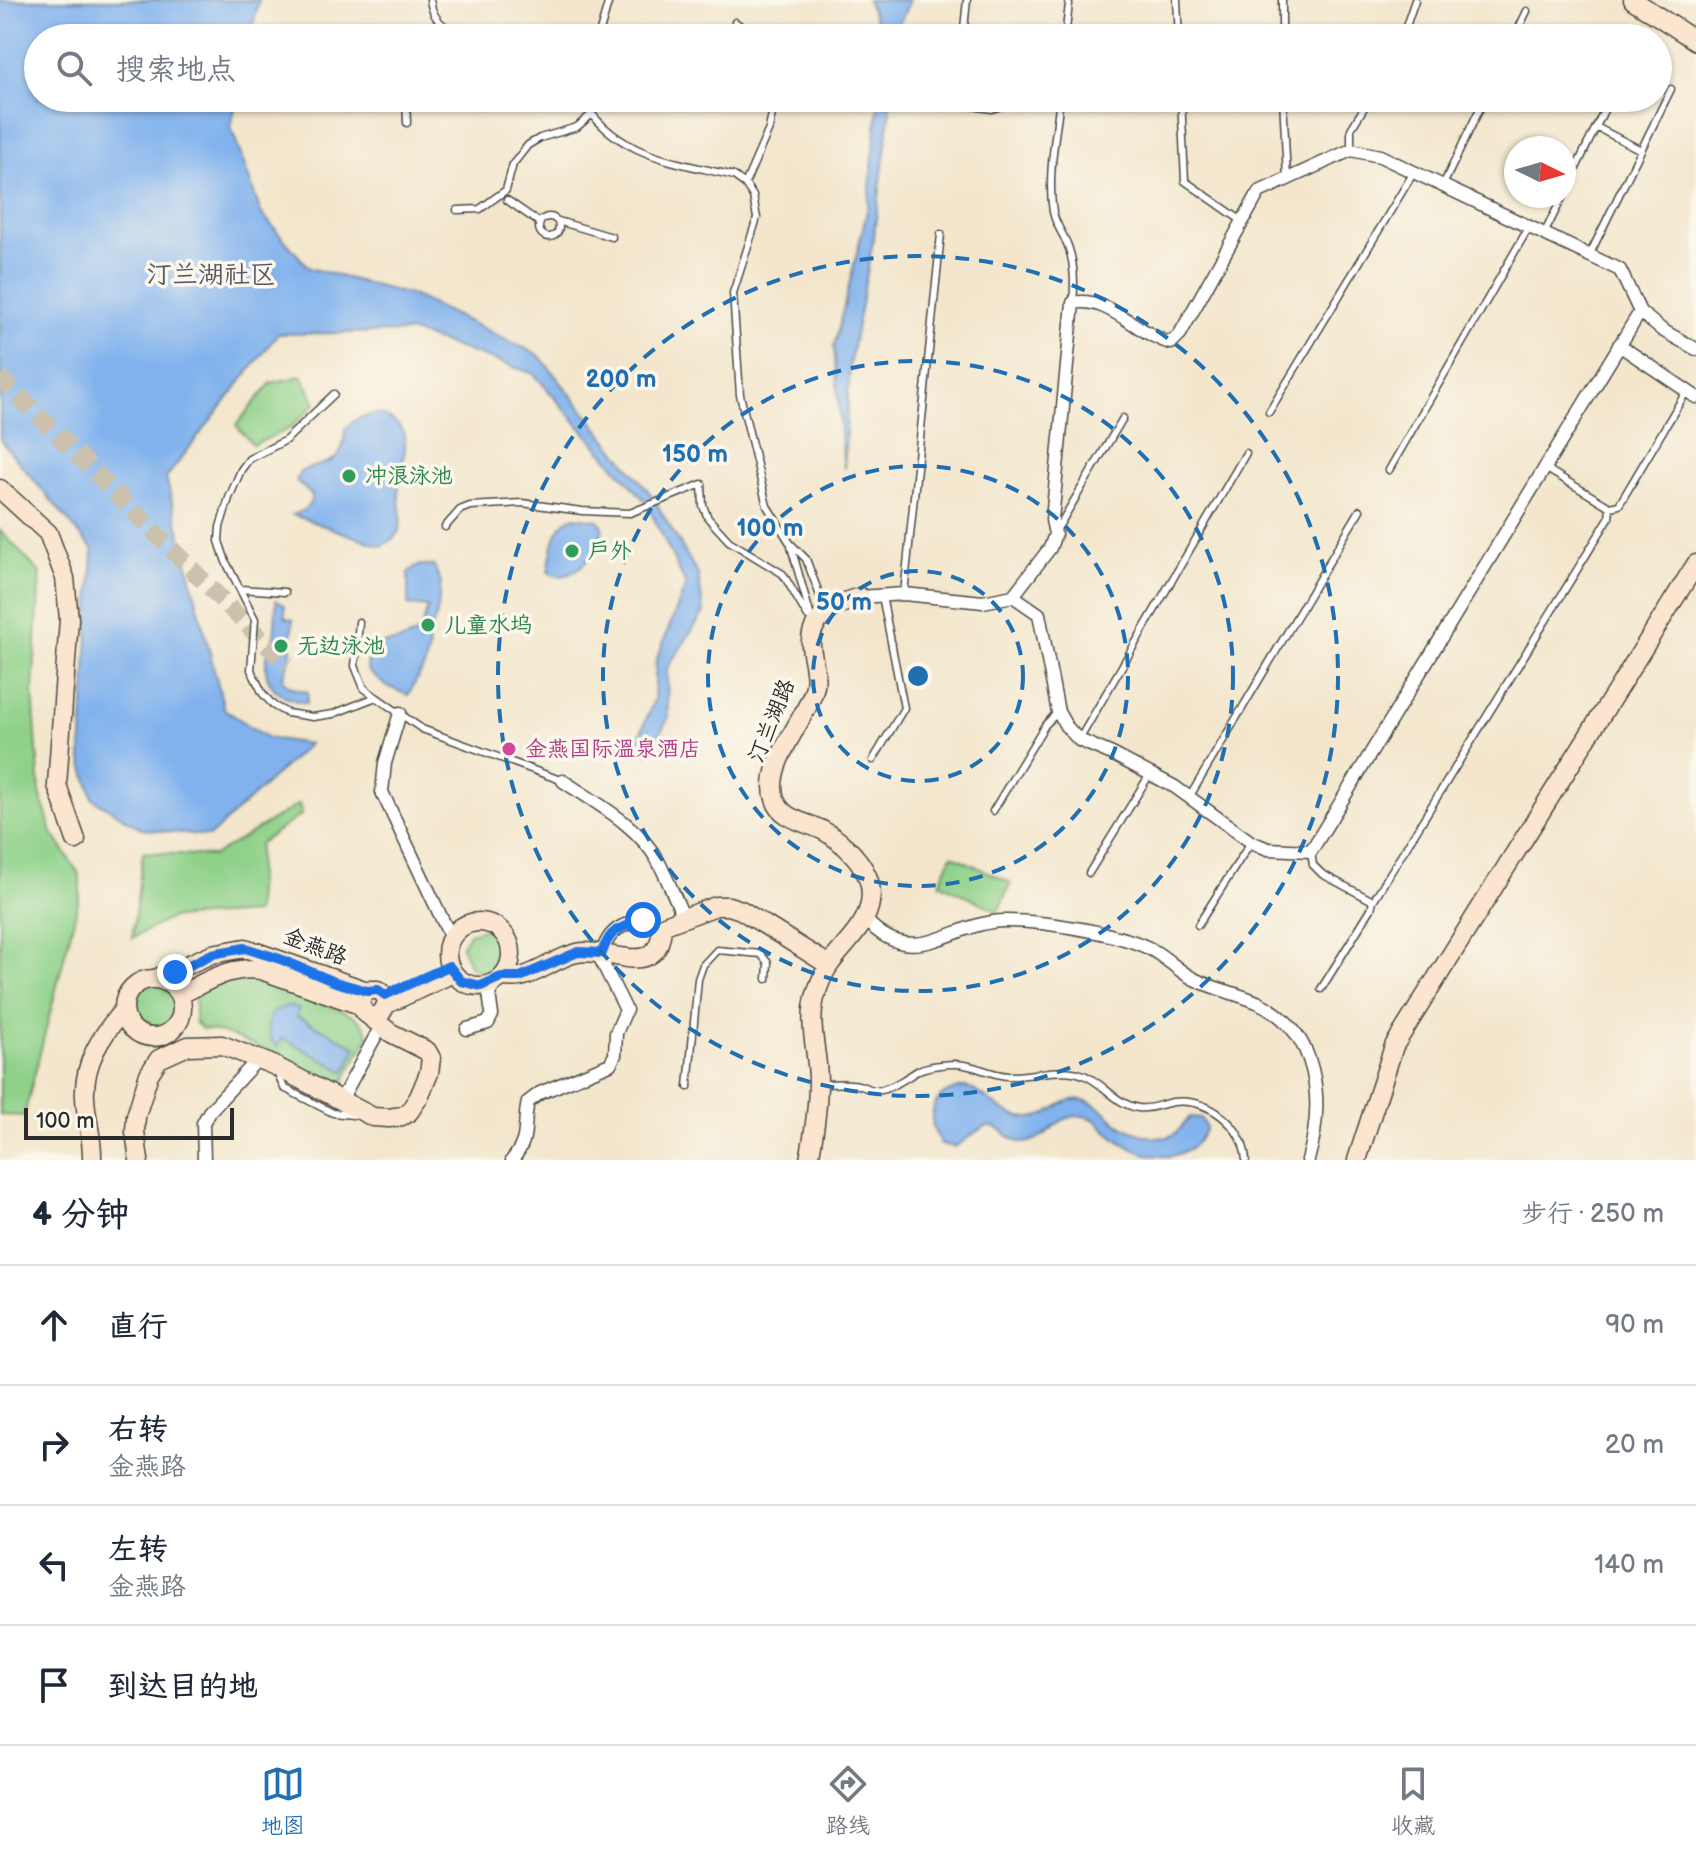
<!DOCTYPE html>
<html lang="zh">
<head>
<meta charset="utf-8">
<style>
	body { margin:0; font-family:"Balsamiq Sans","LXGW WenKai TC",sans-serif; background:#f2f2f3; color:#1f2937 }
	.compass { position:absolute; left:1504px; top:136px; width:72px; height:72px; border-radius:50%; background:#fff; box-shadow:0 2px 6px #0004; rotate:95deg }
	.scale { position:absolute; left:24px; bottom:20px; width:210px; box-sizing:border-box; padding-left:8px; border:4px solid #2b2b2b; border-top:0; font-size:22px; line-height:28px; white-space:nowrap; color:#2b2b2b; -webkit-text-stroke:6px #fbf7ec; paint-order:stroke }
	.stop { position:absolute; width:24px; height:24px; margin:-18px; border:6px solid #1a73e8; border-radius:50%; background:#fff }
	.stop.end { background:#1a73e8; border-color:#fff; box-shadow:0 2px 8px #0008 }
	.list { margin:0; padding:0; list-style:none }
	h2 { display:flex; justify-content:space-between; align-items:center; height:104px; margin:0; padding:0 32px; font-size:34px }
	h2 small { font-size:26px; font-weight:400; color:#747a83 }
	.list li { display:grid; grid-template-columns:52px 1fr auto; gap:24px; align-items:center; box-sizing:border-box; height:120px; padding:0 32px; border-top:2px solid #e0e1e3 }
	.list b { display:block; font-size:30px; white-space:nowrap }
	.list p { margin:0; font-size:26px; white-space:nowrap; color:#747a83 }
	.list em { font-size:26px; font-style:normal; color:#747a83 }
	.icon { flex:none; width:44px; height:44px; fill:none; stroke:currentColor; stroke-width:2; stroke-linecap:round; stroke-linejoin:round }
	.map { position:relative; flex:none; width:1696px; height:1160px; overflow:hidden }
	.search { position:absolute; background:#fff; box-shadow:0 2px 6px #0004; left:24px; right:24px; top:24px; height:88px; display:flex; align-items:center; gap:20px; box-sizing:border-box; padding:0 28px; border-radius:44px; color:#747a83; font-size:30px }
	.sheet { height:584px; background:#fff }
	nav { display:flex; justify-content:space-around; align-items:center; box-sizing:border-box; height:112px; border-top:2px solid #e0e1e3; background:#fff; font-size:22px; color:#747a83 }
	nav a { display:grid; justify-items:center; gap:4px }
	nav .on { color:#1f6fb2 }
	.map>svg:first-child { display:block }
	.green { fill:#8fd189; stroke:#5d7e5a; stroke-width:2 }
	.water { fill:#81b2ed; stroke:#566e8c; stroke-width:2 }
	.lines { fill:none; stroke-linecap:round; stroke-linejoin:round }
	.secondary-tunnel { stroke:#cbc1ac; stroke-width:18; stroke-dasharray:18 9; stroke-linecap:butt }
	.lane-casing { stroke:#494743; stroke-width:9 }
	.street-casing { stroke:#494743; stroke-width:15 }
	.secondary-casing { stroke:#494743; stroke-width:21 }
	.lane { stroke:#fff; stroke-width:6 }
	.street { stroke:#fff; stroke-width:12 }
	.secondary { stroke:#fce5cf; stroke-width:18 }
	.route { stroke:#1a73e8; stroke-width:10 }
	.ring { fill:none; stroke:#1f6fb2; stroke-width:4; stroke-dasharray:14 10 }
	.leisure-dot { fill:#2e9e5b; stroke:#fbf7ec; stroke-width:3 }
	.hotel-dot { fill:#d1479c; stroke:#fbf7ec; stroke-width:3 }
	.labels { text-anchor:middle; dominant-baseline:central; stroke-width:7; stroke-linejoin:round; paint-order:stroke }
	.leisure-label { font-size:22px; fill:#27864d; stroke:#fbf7ec; text-anchor:start }
	.street-label { font-size:22px; fill:#2b2b2b; stroke:#fbf7ec }
	.hotel-label { font-size:22px; fill:#b23c85; stroke:#fbf7ec; text-anchor:start }
	.quarter-label { font-size:26px; fill:#575464; stroke:#fbf7ec }
	.centre { fill:#1f6fb2; stroke:#fbf7ec; stroke-width:4 }
	.ring-label { font-size:24px; text-anchor:middle; font-weight:bold; fill:#1f6fb2; stroke:#fbf7ec; stroke-width:7; stroke-linejoin:round; paint-order:stroke }
</style>
</head>
<body>
<div class="map">
<svg width="1696" height="1160" viewBox="0 0 1696 1160">
	<rect width="100%" height="100%" fill="#fbf7ec"/>
	<filter id="ink" filterUnits="userSpaceOnUse"><feTurbulence type="fractalNoise" baseFrequency=".0125" numOctaves="2"/><feDisplacementMap in="SourceGraphic" scale="16" xChannelSelector="R" yChannelSelector="G"/><feConvolveMatrix kernelMatrix="1 2 1 2 8 2 1 2 1" color-interpolation-filters="sRGB"/></filter>
	<filter id="wash" filterUnits="userSpaceOnUse"><feTurbulence type="fractalNoise" baseFrequency=".006" numOctaves="4" result="noise"/><feDisplacementMap in="SourceGraphic" scale="32" xChannelSelector="R" yChannelSelector="G"/><feGaussianBlur stdDeviation="1.8" result="paint"/><feColorMatrix in="noise" values="0 0 0 0 0 0 0 0 0 0 0 0 0 0 0 0 0 1.4 0 .05"/><feComposite in="paint" operator="in"/></filter>
	<g filter="url(#wash)">
		<rect width="100%" height="100%" fill="#f3e6cc"/>
		<path class="green" d="M 302,376 L 316,403 L 289,429 L 253,445 L 236,425 L 271,383 Z
			M 0,530 L 40,573 L 33,691 L 40,793 L 52,833 L 80,875 L 80,895 L 24,1116 L 0,1115 Z
			M 299,804 L 302,814 L 259,844 L 256,913 L 171,918 L 132,938 L 143,852 L 213,856 Z
			M 952,855 L 1011,883 L 998,911 L 939,883 Z
			M 489,927 L 504,965 L 487,974 L 470,967 L 461,947 L 469,933 Z
			M 225,977 L 263,977 L 354,1016 L 365,1026 L 369,1036 L 343,1082 L 336,1085 C 304,1070 235,1031 202,1029 L 195,1022 L 195,995 Z
			M130 1008a24 24 0 1 1 48 0a24 24 0 1 1-48 0Z"/>
		<path class="water" d="M 0,0 L 259,0 L 250,38 L 38,38 L 38,98 L 237,98 L 231,127 L 261,213 L 309,268 L 414,296 L 539,355 L 650,493 L 698,574 L 704,612 L 667,669 L 668,719 L 649,752 L 636,744 L 654,700 L 656,661 L 686,585 L 646,502 L 534,374 L 412,332 L 278,334 L 166,478 L 224,709 L 268,738 L 309,744 L 210,836 L 142,829 L 93,799 L 81,757 L 93,550 L 0,440 Z
			M 867,0 L 910,0 L 893,38 L 883,38 Z
			M 879,98 L 890,98 L 890,115 L 873,241 L 850,362 L 844,469 L 834,347 L 868,207 Z
			M 378,414 C 417,426 404,451 399,481 C 395,507 414,533 381,546 L 293,515 C 304,511 311,506 312,495 L 296,481 L 300,472 C 325,460 344,468 345,429 L 358,418 Z
			M 575,517 L 598,520 L 603,526 C 601,549 573,588 548,572 C 552,553 552,523 575,517 Z
			M 420,565 L 434,566 L 441,583 L 437,615 L 427,637 L 429,648 L 425,665 L 408,695 L 386,686 L 367,670 C 368,644 372,645 395,642 C 404,641 412,636 420,632 L 428,607 L 408,605 L 408,572 Z
			M 276,600 L 285,605 L 285,618 L 293,619 C 292,630 292,641 291,652 C 288,675 268,683 308,692 L 307,703 C 282,700 261,686 267,657 C 269,651 272,645 273,639 C 276,627 276,613 276,600 Z
			M 289,1006 L 299,1009 L 296,1016 L 357,1047 L 345,1072 L 283,1038 L 278,1047 C 261,1031 266,1009 289,1006 Z
			M 966,1087 C 990,1095 1003,1119 1031,1118 C 1051,1117 1062,1096 1083,1100 C 1096,1103 1105,1111 1114,1120 C 1125,1130 1151,1140 1167,1137 C 1177,1135 1183,1125 1190,1117 L 1201,1118 L 1206,1128 C 1199,1143 1191,1151 1175,1155 C 1150,1160 1126,1148 1108,1132 C 1100,1125 1094,1116 1083,1116 C 1056,1114 1051,1137 1029,1142 C 1010,1147 1003,1122 985,1127 C 974,1131 965,1142 954,1147 L 941,1144 C 924,1117 931,1091 966,1087 Z"/>
	</g>
	<g filter="url(#ink)">
		<g class="lines">
			<path class="secondary-tunnel" d="M 0,377 L 287,665"/>
			<g class="lane-casing">
				<path id="lane" d="M 430,0 C 434,29 454,31 479,38
					M 1177,0 L 1179,38
					M 1282,0 L 1282,38
					M 735,22 L 758,38
					M 422,38 L 431,29 L 449,30
					M 598,38 L 609,0
					M 963,38 L 967,0
					M 1065,38 L 1069,4
					M 1402,38 L 1415,0
					M 1514,38 L 1527,11
					M 406,98 L 407,123
					M 581,98 C 615,157 674,161 734,176 L 745,184 L 753,196 L 757,218 L 733,293 L 740,395 L 767,506 L 790,543 L 813,624
					M 960,98 L 966,105 L 992,109 L 1025,98
					M 1029,98 L 1059,102
					M 1060,98 C 1056,135 1047,176 1053,212 C 1055,224 1064,235 1068,246 C 1075,265 1075,283 1073,303
					M 1181,98 L 1185,181 L 1242,221
					M 1283,98 L 1287,178
					M 1596,127 L 1641,150
					M 1351,150 L 1351,129 L 1370,98
					M 745,184 L 769,129 L 775,98
					M 1443,185 L 1485,98
					M 1564,193 L 1610,98
					M 507,200 L 540,223
					M 457,210 L 480,209 L 506,190 L 513,164 L 528,145 L 540,138 L 577,127 L 592,114
					M539 227a10 10 0 1 1 20 0a10 10 0 1 1-20 0Z
					M 558,221 L 612,237
					M 1544,234 L 1563,196
					M 1590,254 L 1671,89
					M 334,394 L 286,440 L 249,459 L 241,470 L 229,498 L 220,527 L 219,541 L 226,562 L 255,619 L 251,670 L 263,694 L 274,706 L 287,713 L 313,717 L 333,714 L 376,697
					M 1269,412 L 1414,172
					M 1545,468 L 1610,507 L 1619,505 L 1686,392
					M 1389,470 L 1529,227
					M 445,527 L 460,510 L 470,506 L 522,503 L 582,511 L 630,513 L 702,484 L 703,506 L 708,518 L 729,541 L 783,574 L 808,617
					M 1056,531 L 1123,418
					M 790,543 L 806,559 L 825,609
					M 241,589 L 285,592
					M 904,594 L 941,234
					M 359,622 L 355,666 L 364,688 L 376,697 L 422,729 L 563,781
					M 1079,740 L 1246,453
					M 873,760 L 904,708 L 882,596
					M 1190,796 L 1360,510
					M 993,811 L 1045,725 L 1058,712
					M 1311,851 L 1313,865 L 1322,874 L 1373,901 L 1371,909 L 1321,989
					M 1089,873 L 1150,774
					M 1373,901 L 1609,518 L 1610,507
					M 1198,925 L 1251,842
					M 277,1072 L 284,1088 L 333,1113 L 353,1115
					M 822,1084 C 832,1084 842,1083 852,1084 C 862,1084 870,1092 881,1090 C 895,1087 907,1077 919,1070 C 927,1066 945,1064 955,1064 C 974,1064 990,1075 1008,1076 C 1033,1077 1063,1065 1086,1076 C 1105,1085 1116,1104 1138,1108 C 1150,1110 1161,1104 1173,1102 C 1209,1098 1243,1125 1246,1160
					M 688,1087 L 698,979 L 703,965 L 717,950 L 761,954 L 768,963 L 767,979"/>
			</g>
			<g class="street-casing">
				<path id="street" d="M 1640,312 L 1662,330 L 1696,349
					M 1619,345 L 1696,397
					M 860,597 L 904,594 L 983,602 L 1013,596 L 1050,548 L 1055,534 L 1052,520 L 1073,303 C 1108,295 1138,335 1171,343 L 1180,334 L 1259,192 L 1351,150 L 1380,156 L 1620,270 L 1640,312 L 1311,851 L 1268,849 L 1251,842 L 1175,787 L 1112,754 L 1079,740 L 1066,726 L 1058,712 L 1039,614 L 1013,596
					M 400,713 L 385,763 L 382,792 L 451,938
					M 563,781 C 596,803 638,825 658,861 C 668,879 675,899 684,918
					M 865,919 C 914,974 954,920 1006,921 C 1042,921 1124,933 1154,951 C 1168,959 1179,972 1194,979 C 1214,989 1236,993 1257,1002 C 1319,1031 1325,1101 1308,1160
					M 467,1029 L 488,1023 L 492,1015 L 489,993 L 501,977
					M 341,1100 L 381,1026
					M 204,1160 L 203,1123 L 209,1112 L 258,1059
					M 512,1160 C 531,1137 522,1126 528,1102 L 540,1093 L 610,1064 L 615,1055 L 616,1033 L 626,1010 L 601,960 C 606,926 631,916 662,926"/>
			</g>
			<g class="secondary-casing">
				<path id="secondary" d="M 1633,0 L 1696,41
					M 0,489 L 48,533 L 65,578 L 69,619 L 57,785 L 76,840
					M447 954a32 32 0 1 1 64 0a32 32 0 1 1-64 0Z
					M 501,977 C 507,977 514,978 520,977 C 540,973 557,957 577,953 C 607,946 660,983 662,926 L 716,906 L 729,906 L 741,910 L 829,965
					M 155,979 L 212,954 L 245,948 L 367,991
					M124 1008a29 29 0 1 1 58 0a29 29 0 1 1-58 0Z
					M 179,995 C 206,982 231,965 261,970 L 360,1005
					M 387,1004 L 453,973
					M 92,1160 C 93,1139 86,1119 85,1098 C 83,1062 102,1035 124,1009
					M 139,1160 L 135,1132 L 136,1116 L 149,1074 L 159,1059 L 188,1046 L 222,1045 L 273,1065 L 373,1117 L 389,1118 L 402,1116 L 409,1112 L 419,1097 L 429,1073 L 431,1058 L 427,1051 L 391,1033 L 364,1012 L 360,1005 L 362,996 L 369,990 L 378,990 L 385,995 L 387,1004 L 380,1015 L 372,1016
					M 809,1160 C 814,1134 818,1108 818,1081 C 818,1049 806,1023 817,991 C 820,982 824,972 830,964 C 847,940 876,920 870,885 C 865,862 843,842 824,831 C 807,822 781,820 775,799 C 763,763 808,719 815,686 C 819,666 804,645 815,626 C 825,609 843,602 860,597
					M 1357,1160 L 1394,1046 L 1696,564"/>
			</g>
			<use href="#lane" class="lane"/>
			<use href="#street" class="street"/>
			<use href="#secondary" class="secondary"/>
		</g>
	</g>
	<g class="lines" filter="url(#ink)">
		<path class="route" d="M 175,972 L 212,954 L 245,948 L 280,959 L 335,982 L 367,991 L 378,990 L 385,995 L 449,966 L 461,981 L 481,986 L 501,977 L 520,977 L 578,952 L 602,953 C 610,928 620,928 643,920"/>
	</g>
	<g class="ring">
		<circle cx="918" cy="676" r="105"/>
		<circle cx="918" cy="676" r="210"/>
		<circle cx="918" cy="676" r="315"/>
		<circle cx="918" cy="676" r="420"/>
	</g>
	<g class="leisure-dot">
		<circle cx="349" cy="476" r="8"/>
		<circle cx="572" cy="551" r="8"/>
		<circle cx="428" cy="625" r="8"/>
		<circle cx="281" cy="646" r="8"/>
	</g>
	<circle class="hotel-dot" cx="509" cy="749" r="8"/>
	<g class="labels">
		<g class="leisure-label">
			<text x="365" y="476">冲浪泳池</text>
			<text x="588" y="551">户外</text>
			<text x="444" y="625">儿童水坞</text>
			<text x="297" y="646">无边泳池</text>
		</g>
		<g class="street-label">
			<text transform="translate(772 721) rotate(-68)">汀兰湖路</text>
			<text transform="translate(315 947) rotate(21)">金燕路</text>
		</g>
		<g class="hotel-label">
			<text x="525" y="749">金燕国际温泉酒店</text>
		</g>
		<g class="quarter-label">
			<text x="211" y="275">汀兰湖社区</text>
		</g>
	</g>
	<circle cx="918" cy="676" r="12" class="centre"/>
	<g class="ring-label">
		<text x="621" y="387">200 m</text>
		<text x="695" y="462">150 m</text>
		<text x="770" y="536">100 m</text>
		<text x="844" y="610">50 m</text>
	</g>
</svg>
<svg class="compass" viewBox="-18 -18 36 36"><path d="M0-13l5 13h-10z" fill="#e53935"/><path d="M0 13l5-13h-10z" fill="#747a83"/></svg>
<div class="scale">100 m</div>
<div class="stop" style="left:643px;top:920px"></div>
<div class="stop end" style="left:175px;top:972px"></div>
<div class="search"><svg class="icon" aria-label="search" viewBox="0 0 24 24"><circle cx="10" cy="10" r="6"/><path d="M15 15l6 6"/></svg>搜索地点</div>
</div>
<section class="sheet">
<h2>4 分钟<small>步行 · 250 m</small></h2>
<ul class="list">
<li><svg class="icon" aria-label="ahead" viewBox="0 0 24 24"><path d="M12 20V5M6 11l6-6 6 6"/></svg><div><b>直行</b></div><em>90 m</em></li>
<li><svg class="icon" aria-label="right" viewBox="0 0 24 24"><path d="M7 20v-9h11M14 6l5 5-5 5"/></svg><div><b>右转</b><p>金燕路</p></div><em>20 m</em></li>
<li><svg class="icon" aria-label="left" viewBox="0 0 24 24"><path d="M17 20v-9H6M10 6l-5 5 5 5"/></svg><div><b>左转</b><p>金燕路</p></div><em>140 m</em></li>
<li><svg class="icon" aria-label="arrive" viewBox="0 0 24 24"><path d="M6 21V4h12l-3 4 3 4H6"/></svg><div><b>到达目的地</b></div></li>
</ul>
</section>
<nav>
<a class="on"><svg class="icon" aria-label="map" viewBox="0 0 24 24"><path d="M3 6l6-2 6 2 6-2v14l-6 2-6-2-6 2zM9 4v14M15 6v14"/></svg>地图</a>
<a><svg class="icon" aria-label="directions" viewBox="0 0 24 24"><path d="M12 3l9 9-9 9-9-9zM9 14v-3h6M13 9l2 2-2 2"/></svg>路线</a>
<a><svg class="icon" aria-label="saved" viewBox="0 0 24 24"><path d="M7 4h10v16l-5-4-5 4z"/></svg>收藏</a>
</nav>
</body>
</html>
